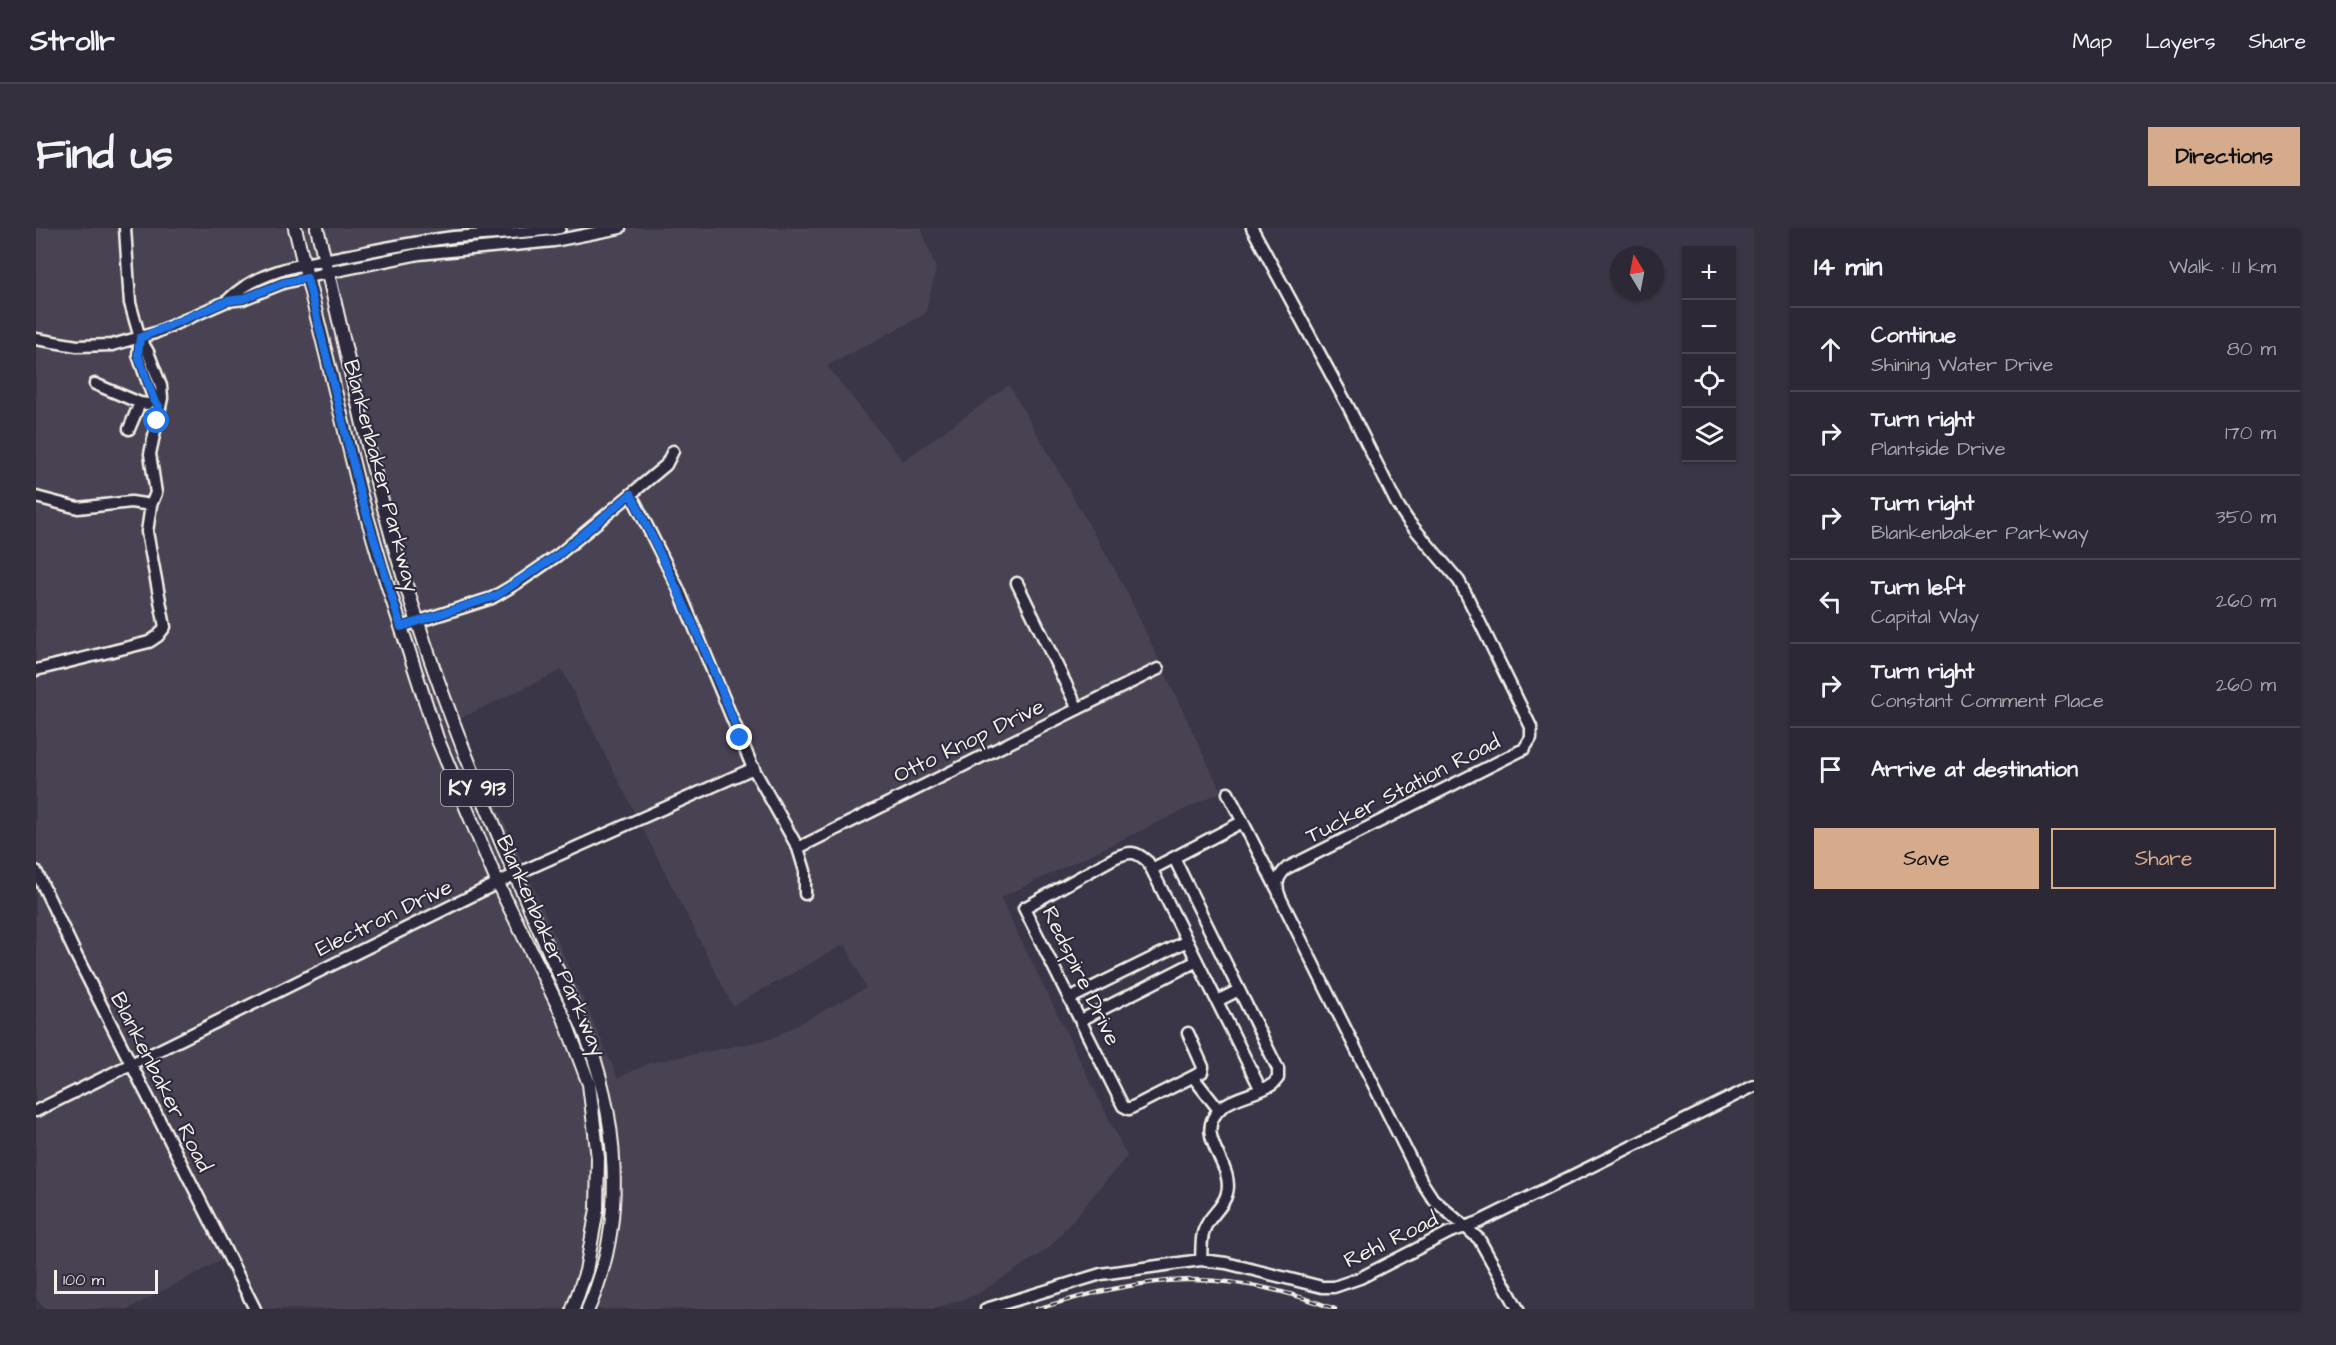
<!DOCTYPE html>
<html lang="en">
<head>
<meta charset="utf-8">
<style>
	body { margin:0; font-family:"Architects Daughter",sans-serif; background:#34303d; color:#f1f3f6 }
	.controls { position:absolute; right:18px; top:18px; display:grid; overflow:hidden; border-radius:0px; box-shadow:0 2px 4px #0004 }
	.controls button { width:54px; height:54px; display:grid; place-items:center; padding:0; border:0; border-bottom:2px solid #484450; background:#2c2835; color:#f1f3f6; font:30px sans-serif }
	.compass { position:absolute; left:1574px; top:18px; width:54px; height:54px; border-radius:50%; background:#2c2835; box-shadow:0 2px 4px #0004; rotate:350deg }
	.scale { position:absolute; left:18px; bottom:15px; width:104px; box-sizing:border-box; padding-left:6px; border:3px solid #f4f1e8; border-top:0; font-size:16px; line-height:21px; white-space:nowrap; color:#f4f1e8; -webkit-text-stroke:4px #2f2a3d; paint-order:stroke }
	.stop { position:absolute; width:18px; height:18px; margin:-14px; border:4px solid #1a73e8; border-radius:50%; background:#fff }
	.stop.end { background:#1a73e8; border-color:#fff; box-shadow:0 2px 6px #0008 }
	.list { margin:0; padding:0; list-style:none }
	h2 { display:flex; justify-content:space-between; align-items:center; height:78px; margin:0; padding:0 24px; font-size:26px }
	h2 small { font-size:20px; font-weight:400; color:#a6a6ad }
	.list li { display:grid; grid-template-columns:39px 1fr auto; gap:18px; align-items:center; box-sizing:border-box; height:84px; padding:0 24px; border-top:2px solid #484450 }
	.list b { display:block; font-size:22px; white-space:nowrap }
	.list p { margin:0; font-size:20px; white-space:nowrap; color:#a6a6ad }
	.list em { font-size:20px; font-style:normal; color:#a6a6ad }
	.actions { display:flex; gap:12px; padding:18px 24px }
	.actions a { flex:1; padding:14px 0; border:2px solid #d6ab8b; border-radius:0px; text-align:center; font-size:21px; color:#d6ab8b }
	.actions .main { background:#d6ab8b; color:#111 }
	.icon { flex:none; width:33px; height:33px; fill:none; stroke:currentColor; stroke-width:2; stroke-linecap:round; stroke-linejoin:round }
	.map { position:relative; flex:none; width:1718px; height:1081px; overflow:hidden; border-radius:0px }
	header { display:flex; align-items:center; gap:36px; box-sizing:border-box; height:84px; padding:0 30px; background:#2c2835; border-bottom:2px solid #484450 }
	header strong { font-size:28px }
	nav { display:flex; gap:33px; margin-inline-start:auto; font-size:21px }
	.intro { display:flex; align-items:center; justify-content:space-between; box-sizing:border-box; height:144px; padding:0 36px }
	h1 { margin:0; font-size:42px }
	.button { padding:15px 27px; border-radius:0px; background:#d6ab8b; color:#111; font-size:21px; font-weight:700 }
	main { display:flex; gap:36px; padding:0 36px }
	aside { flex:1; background:#2c2835; border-radius:0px; box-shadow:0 2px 4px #0004 }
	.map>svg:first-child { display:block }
	.built { fill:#484352; fill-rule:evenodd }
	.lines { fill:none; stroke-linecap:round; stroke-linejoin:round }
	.minor-casing { stroke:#f4f1e8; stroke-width:15 }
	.major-casing { stroke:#f4f1e8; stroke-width:16 }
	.minor { stroke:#2f2a3d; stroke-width:10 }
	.major { stroke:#2f2a3d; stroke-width:12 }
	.rail-casing { stroke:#f4f1e8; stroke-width:4.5 }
	.rail { stroke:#2f2a3d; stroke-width:2; stroke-dasharray:7; stroke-linecap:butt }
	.route { stroke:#1a73e8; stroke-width:8 }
	.labels { text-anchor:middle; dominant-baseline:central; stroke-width:4.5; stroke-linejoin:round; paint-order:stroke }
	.shield { fill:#2f2a3d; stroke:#b9b5b5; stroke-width:1.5 }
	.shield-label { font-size:21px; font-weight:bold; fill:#f4f1e8 }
	.street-label { font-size:22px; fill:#f4f1e8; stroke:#2f2a3d }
</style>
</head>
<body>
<header>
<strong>Strollr</strong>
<nav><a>Map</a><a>Layers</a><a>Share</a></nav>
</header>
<div class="intro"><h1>Find us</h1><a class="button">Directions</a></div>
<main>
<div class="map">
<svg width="1718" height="1081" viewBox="0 0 1718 1081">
	<rect width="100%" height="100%" fill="#3b3647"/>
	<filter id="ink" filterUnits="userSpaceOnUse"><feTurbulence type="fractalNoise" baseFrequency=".0167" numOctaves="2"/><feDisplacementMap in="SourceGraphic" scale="12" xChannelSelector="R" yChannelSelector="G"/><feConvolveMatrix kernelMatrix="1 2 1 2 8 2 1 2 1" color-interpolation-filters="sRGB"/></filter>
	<g filter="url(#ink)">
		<path class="built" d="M 0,0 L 885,0 L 900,41 L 889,86 L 791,138 L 867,233 L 973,157 L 1088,358 L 1185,564 L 964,670 L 1091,928 L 1013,1020 L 942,1066 L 898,1081 L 211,1081 L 186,1032 L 92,1081 L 9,1081 L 0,1070 ZM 526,442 L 697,778 L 809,716 L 830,760 L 735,811 L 614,835 L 582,850 L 423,491 Z"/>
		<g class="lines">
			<g class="minor-casing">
				<path id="minor" d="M 1216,0 L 1313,180 L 1361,276 L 1373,294 L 1423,353 L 1430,366 L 1495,499 L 1495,510 L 1488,521 L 1251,640 C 1241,649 1239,657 1244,669 L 1386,954 L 1397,971 L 1443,1011 L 1482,1081
					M 191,73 C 219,43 270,35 309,28 C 345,21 382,13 418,9 C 453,6 489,5 524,0
					M 0,111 L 41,118 L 76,117 L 119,105 L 191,73 L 207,71 L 247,55 L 285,46 L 383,26 L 518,13 L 584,0
					M 104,111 L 102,127 L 118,172 L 123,178
					M 59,156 L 104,175
					M 93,201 L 104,175 L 111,176
					M 595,266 L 642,360 L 716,538 L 762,620 L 769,643 L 769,666
					M 0,269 L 42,280 L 95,274 L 115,277
					M 981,355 L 1042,481
					M 365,399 L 456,370 L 483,354 L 522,327 L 630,237 L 637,223
					M 0,442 L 113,414 L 122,408 L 129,399 L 111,304 L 115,277 L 120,265 L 114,226 L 126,170 L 125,158 L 112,124 L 104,110 L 94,75 L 89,0
					M 1192,565 L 1241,661
					M 762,620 L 1122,441
					M 1138,630 L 1242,841 L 1242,850 L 1237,856 C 1222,866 1199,868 1186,879 C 1154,907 1199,935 1191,965 C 1188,978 1177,985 1171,996 C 1164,1006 1166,1021 1165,1032
					M 1116,641 L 1206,594
					M 0,643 L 40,727 L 219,1081
					M 1033,771 L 1151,713
					M 1181,773 L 1203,762
					M 1045,792 L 1161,733
					M 1152,805 L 1167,839 L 1166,844 L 1093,881 L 1087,878 L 988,680 L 1080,629 C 1095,623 1100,623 1112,634 L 1225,862
					M 1157,849 L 1183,882
					M 0,883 L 478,647 L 718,540
					M 950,1081 L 1065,1046 L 1165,1032 L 1190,1035 L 1286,1059 L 1298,1059 L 1324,1050 L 1412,1005 L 1443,994 L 1718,858"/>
			</g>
			<g class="major-casing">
				<path id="major" d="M 259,0 L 325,268 L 346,340 L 401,510 L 462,656 L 528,790 L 553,856 L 562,930 L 561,981 L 550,1043 L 537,1081
					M 281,0 C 310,116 332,233 367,347 C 414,503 479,649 546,797 C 582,885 592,992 552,1081"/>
			</g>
			<use href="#minor" class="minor"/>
			<use href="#major" class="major"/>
			<g class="rail-casing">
				<path id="rail" d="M 1001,1081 C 1112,1047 1188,1038 1299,1081"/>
			</g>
			<use href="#rail" class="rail"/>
		</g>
	</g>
	<g class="lines" filter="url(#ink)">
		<path class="route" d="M 121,193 L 123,178 L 118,172 L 102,127 L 104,110 L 191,73 L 207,71 L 247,55 L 271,50 L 325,268 L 365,399 L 460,368 L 522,327 L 595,266 C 635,346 673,426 704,510"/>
	</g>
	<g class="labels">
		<rect class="shield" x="405" y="542" width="72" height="36" rx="4.5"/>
		<g class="shield-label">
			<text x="441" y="560">KY 913</text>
		</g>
		<g class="street-label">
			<text transform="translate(345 248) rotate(75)">Blankenbaker Parkway</text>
			<text transform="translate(933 513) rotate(-26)">Otto Knop Drive</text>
			<text transform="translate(1367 561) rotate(-27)">Tucker Station Road</text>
			<text transform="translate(348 690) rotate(-26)">Electron Drive</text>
			<text transform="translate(515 718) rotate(66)">Blankenbaker Parkway</text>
			<text transform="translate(1045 748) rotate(64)">Redspire Drive</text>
			<text transform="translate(125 854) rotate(63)">Blankenbaker Road</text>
			<text transform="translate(1355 1012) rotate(-26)">Rehl Road</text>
		</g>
	</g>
</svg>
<div class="controls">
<button>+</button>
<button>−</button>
<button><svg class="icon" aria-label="locate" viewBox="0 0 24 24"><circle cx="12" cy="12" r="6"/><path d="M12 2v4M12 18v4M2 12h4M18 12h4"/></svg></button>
<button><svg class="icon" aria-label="layers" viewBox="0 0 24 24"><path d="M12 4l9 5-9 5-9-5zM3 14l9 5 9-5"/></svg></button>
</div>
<svg class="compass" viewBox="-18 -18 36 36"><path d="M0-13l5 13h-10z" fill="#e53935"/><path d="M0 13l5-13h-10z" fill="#a6a6ad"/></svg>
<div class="scale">100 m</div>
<div class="stop" style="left:121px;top:193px"></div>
<div class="stop end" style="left:704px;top:510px"></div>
</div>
<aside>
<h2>14 min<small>Walk · 1.1 km</small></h2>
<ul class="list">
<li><svg class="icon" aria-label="ahead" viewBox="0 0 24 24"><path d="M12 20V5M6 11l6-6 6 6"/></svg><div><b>Continue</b><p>Shining Water Drive</p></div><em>80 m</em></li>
<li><svg class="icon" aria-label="right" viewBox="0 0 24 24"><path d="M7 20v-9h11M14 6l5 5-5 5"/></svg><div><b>Turn right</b><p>Plantside Drive</p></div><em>170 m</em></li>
<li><svg class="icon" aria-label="right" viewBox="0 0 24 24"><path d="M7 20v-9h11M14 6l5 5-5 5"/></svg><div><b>Turn right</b><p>Blankenbaker Parkway</p></div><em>350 m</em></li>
<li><svg class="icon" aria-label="left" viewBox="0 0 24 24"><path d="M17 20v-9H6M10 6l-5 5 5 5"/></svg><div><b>Turn left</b><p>Capital Way</p></div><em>260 m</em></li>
<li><svg class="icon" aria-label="right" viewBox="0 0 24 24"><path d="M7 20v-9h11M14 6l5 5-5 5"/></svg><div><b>Turn right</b><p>Constant Comment Place</p></div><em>260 m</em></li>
<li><svg class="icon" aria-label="arrive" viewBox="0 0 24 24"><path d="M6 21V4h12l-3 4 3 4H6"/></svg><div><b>Arrive at destination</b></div></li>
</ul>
<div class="actions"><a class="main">Save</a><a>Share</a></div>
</aside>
</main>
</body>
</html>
